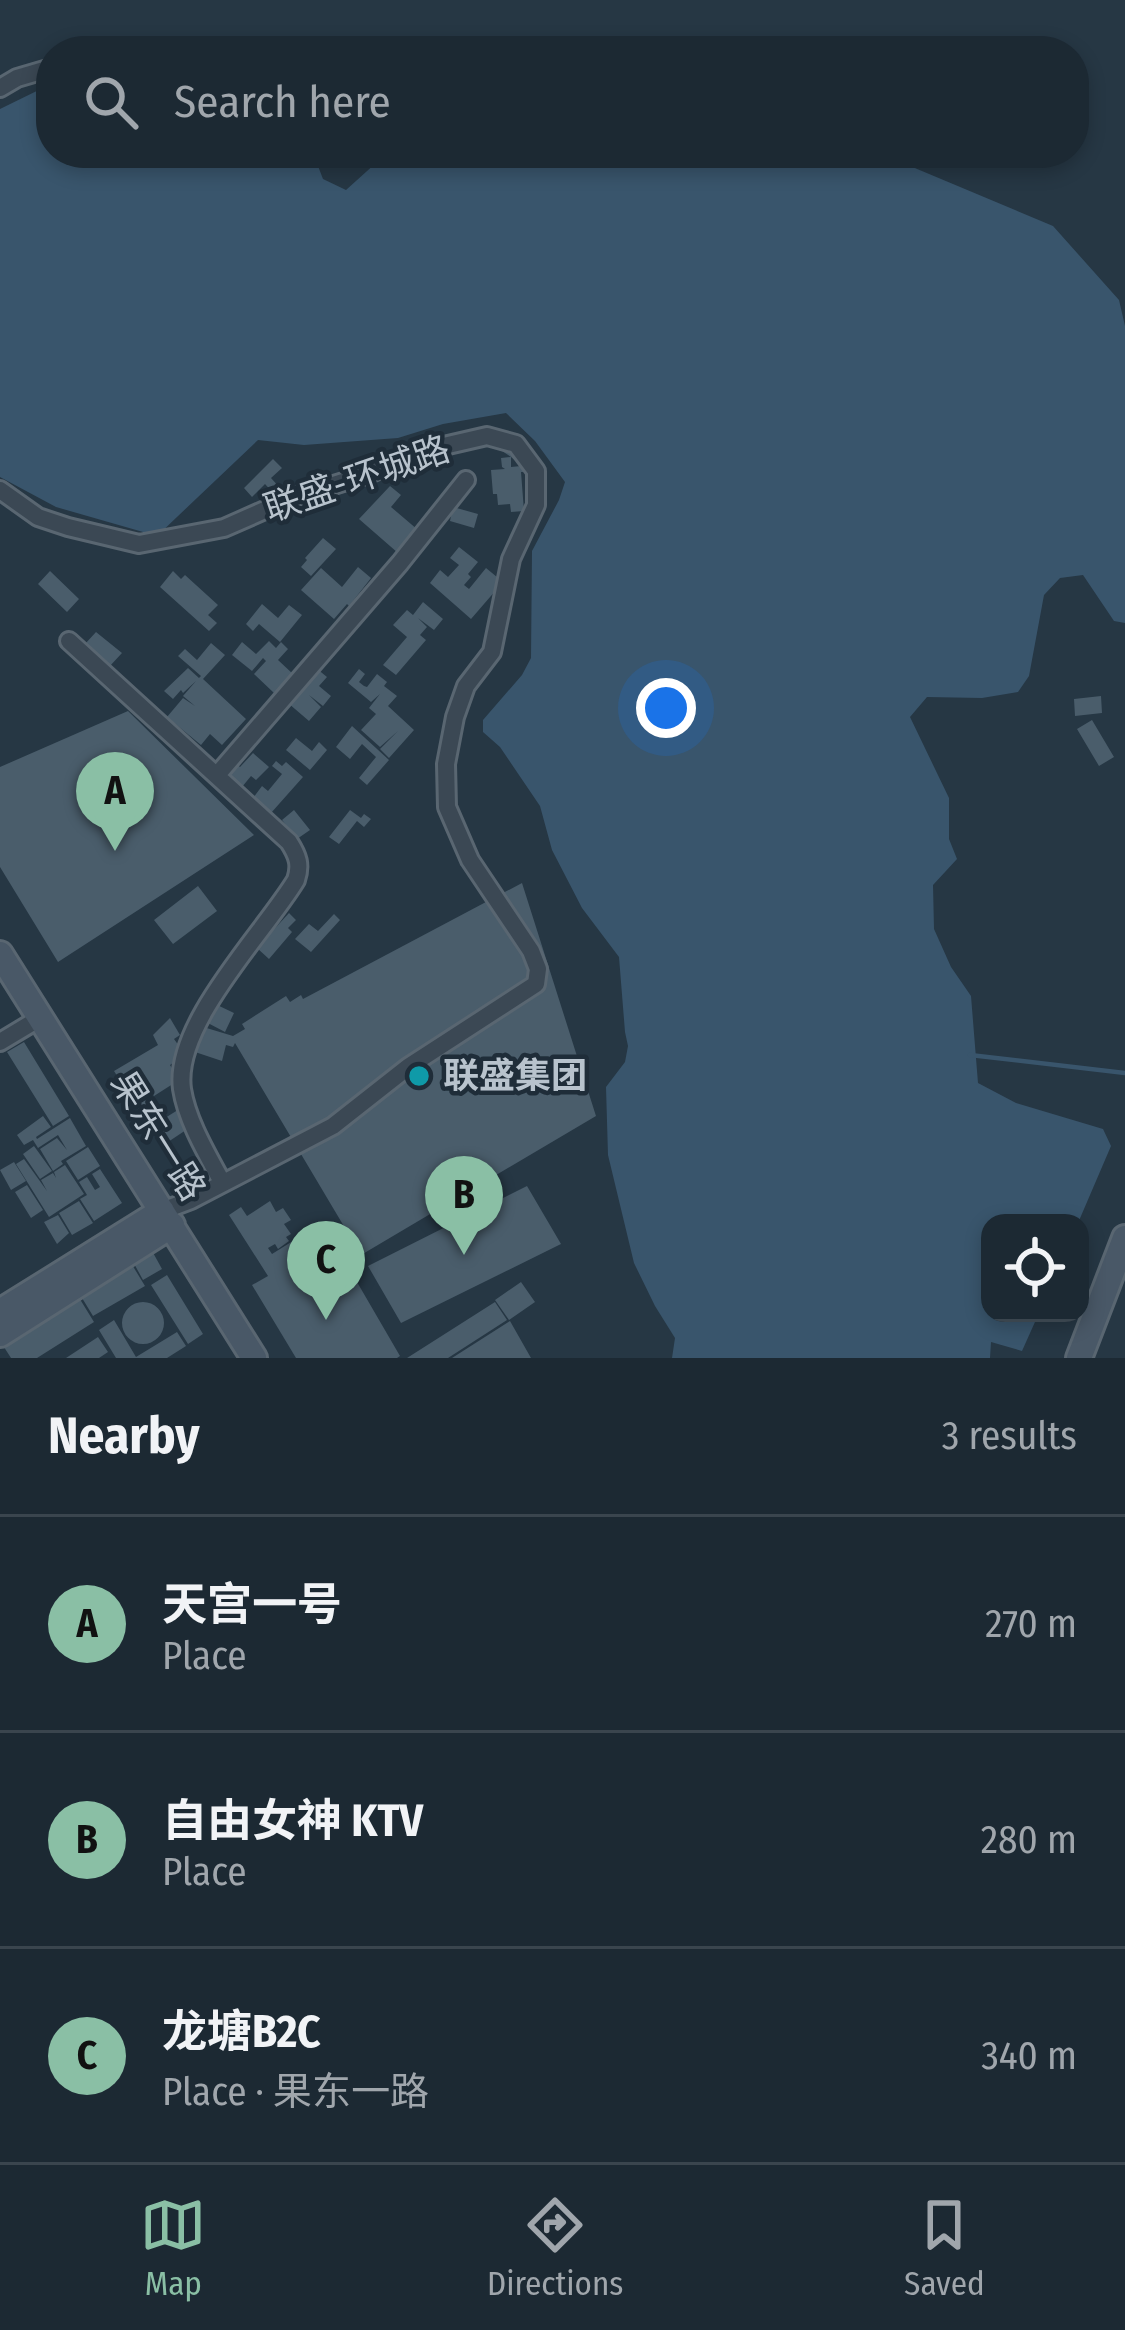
<!DOCTYPE html>
<html lang="en">
<head>
<meta charset="utf-8">
<style>
	body { margin:0; font-family:"Fira Sans Condensed","Noto Sans SC",sans-serif; background:#25313b; color:#f1f3f6 }
	.controls { position:absolute; right:36px; bottom:36px; display:grid; overflow:hidden; border-radius:24px; box-shadow:0 6px 18px #0003 }
	.controls button { width:108px; height:108px; display:grid; place-items:center; padding:0; border:0; border-bottom:3px solid #3a454e; background:#1c2933; color:#f1f3f6; font:60px sans-serif }
	.you { position:absolute; left:666px; top:708px; width:42px; height:42px; margin:-30px; border:9px solid #fff; border-radius:50%; background:#1a73e8; box-shadow:0 0 0 18px #1a73e833 }
	.badge { display:grid; place-items:center; width:78px; height:78px; border-radius:50%; background:#8abfa5; color:#111; font-size:39px; font-weight:700 }
	.pin { position:absolute; translate:-50% -99px; filter:drop-shadow(0 3px 6px #0008) }
	.pin::after { content:''; position:absolute; top:63px; width:42px; height:36px; background:inherit; clip-path:polygon(0 0,100% 0,50% 100%) }
	.list { margin:0; padding:0; list-style:none }
	h2 { display:flex; justify-content:space-between; align-items:center; height:156px; margin:0; padding:0 48px; font-size:51px }
	h2 small { font-size:39px; font-weight:400; color:#a0a6ac }
	.list li { display:grid; grid-template-columns:78px 1fr auto; gap:36px; align-items:center; box-sizing:border-box; height:216px; padding:0 48px; border-top:3px solid #3a454e }
	.list b { display:block; font-size:45px; white-space:nowrap }
	.list p { margin:0; font-size:39px; white-space:nowrap; color:#a0a6ac }
	.list em { font-size:39px; font-style:normal; color:#a0a6ac }
	.icon { flex:none; width:66px; height:66px; fill:none; stroke:currentColor; stroke-width:2; stroke-linecap:round; stroke-linejoin:round }
	.map { position:relative; flex:none; width:1125px; height:1358px; overflow:hidden }
	.search { position:absolute; background:#1c2933; box-shadow:0 6px 18px #0003; left:36px; right:36px; top:36px; height:132px; display:flex; align-items:center; gap:30px; box-sizing:border-box; padding:0 42px; border-radius:48px; color:#a0a6ac; font-size:45px }
	.sheet { height:804px; background:#1c2933 }
	nav { display:flex; justify-content:space-around; align-items:center; box-sizing:border-box; height:168px; border-top:3px solid #3a454e; background:#1c2933; font-size:33px; color:#a0a6ac }
	nav a { display:grid; justify-items:center; gap:6px }
	nav .on { color:#8abfa5 }
	.map>svg:first-child { display:block }
	.water { fill:#39556c }
	.lines { fill:none; stroke-linecap:round; stroke-linejoin:round }
	.stream { stroke:#39556c; stroke-width:4.5 }
	.building { fill:#4a5d6b }
	.street-casing { stroke:#596671; stroke-width:22 }
	.secondary-casing { stroke:#596671; stroke-width:30 }
	.street { stroke:#3b4854; stroke-width:16 }
	.secondary { stroke:#495867; stroke-width:24 }
	.culture-dot { fill:#0f9aa8; stroke:#1f2d39; stroke-width:4.5 }
	.labels { text-anchor:middle; dominant-baseline:central; stroke-width:9; stroke-linejoin:round; paint-order:stroke }
	.street-label { font-size:36px; fill:#b8c3cd; stroke:#1f2d39 }
	.poi-label { font-size:36px; font-weight:bold; fill:#b8c3cd; stroke:#1f2d39; text-anchor:start }
</style>
</head>
<body>
<div class="map">
<svg width="1125" height="1358" viewBox="0 0 1125 1358">
	<rect width="100%" height="100%" fill="#263744"/>
	<path class="water" d="M 51,84 L 51,153 L 313,153 L 323,179 L 346,190 L 387,153 L 879,153 L 1053,226 L 1119,300 L 1125,326 L 1125,623 L 1114,621 L 1083,575 L 1060,578 L 1044,595 L 1029,676 L 1018,692 L 982,698 L 927,697 L 910,717 L 949,798 L 949,839 L 957,859 L 933,885 L 934,929 L 951,967 L 971,996 L 978,1083 L 1016,1103 L 1103,1129 L 1111,1146 L 1078,1223 L 990,1223 L 990,1313 L 1039,1313 L 1022,1351 L 991,1342 L 990,1358 L 672,1358 L 675,1338 L 655,1306 L 634,1263 L 608,1155 L 606,1087 L 625,1062 L 628,1046 L 625,1032 L 619,957 L 582,908 L 552,850 L 540,806 L 500,747 L 483,732 L 483,720 L 522,675 L 531,658 L 532,551 L 559,500 L 565,482 L 535,441 L 506,413 L 443,424 L 398,438 L 304,445 L 258,440 L 157,536 L 56,507 L 0,477 L 0,109 Z"/>
	<g class="lines">
		<path class="stream" d="M 970,1055 L 1125,1073"/>
	</g>
	<path class="building" d="M 493,445 L 525,450 L 517,462 L 511,457 L 511,467 L 521,466 L 521,462 L 525,462 L 526,472 L 521,472 L 524,511 L 511,512 L 510,504 L 498,505 L 497,494 L 493,494 L 491,470 L 505,469 L 502,467 L 501,458 L 511,457 Z
		M 273,459 L 282,468 L 271,478 L 280,488 L 274,494 L 265,484 L 252,497 L 244,488 Z
		M 390,486 L 401,495 L 391,507 L 418,530 L 398,553 L 359,519 Z
		M 453,507 L 478,514 L 474,528 L 450,521 Z
		M 323,538 L 336,549 L 311,576 L 301,567 L 307,560 L 305,558 Z
		M 459,547 L 478,562 L 468,574 L 471,577 L 464,585 L 469,589 L 486,568 L 503,582 L 471,619 L 430,583 L 440,570 L 448,577 L 459,565 L 450,558 Z
		M 358,567 L 371,578 L 349,606 L 347,604 L 334,619 L 301,590 L 321,568 L 342,587 Z
		M 50,571 L 79,599 L 67,612 L 38,584 Z
		M 173,571 L 181,579 L 185,575 L 218,605 L 208,615 L 217,623 L 209,631 L 160,587 Z
		M 423,602 L 443,619 L 434,630 L 418,618 L 427,627 L 420,635 L 426,640 L 396,675 L 383,665 L 407,637 L 393,625 L 407,610 L 413,615 Z
		M 262,604 L 278,618 L 289,605 L 302,615 L 280,642 L 259,624 L 253,631 L 246,624 Z
		M 96,632 L 122,653 L 109,667 L 85,644 Z
		M 269,641 L 276,648 L 281,642 L 288,649 L 278,660 L 293,674 L 274,693 L 254,674 L 266,661 L 263,658 L 252,671 L 232,655 L 242,642 L 256,654 Z
		M 211,643 L 225,655 L 203,679 L 246,719 L 222,745 L 210,734 L 201,745 L 167,717 L 183,698 L 195,706 L 183,696 L 196,681 L 183,693 L 181,690 L 173,699 L 164,691 L 188,668 L 199,678 L 201,676 L 178,656 L 185,649 L 197,660 Z
		M 316,668 L 327,677 L 319,686 L 331,696 L 323,706 L 309,695 L 321,707 L 309,721 L 288,703 Z
		M 359,669 L 365,674 L 359,682 L 364,686 L 367,687 L 377,674 L 387,682 L 384,686 L 397,696 L 388,706 L 414,730 L 389,758 L 380,749 L 398,731 L 380,747 L 361,730 L 376,714 L 369,708 L 380,694 L 371,702 L 348,683 Z
		M 1101,696 L 1102,713 L 1075,716 L 1074,699 Z
		M 128,711 L 254,835 L 58,962 L 0,867 L 0,767 Z
		M 1092,720 L 1114,757 L 1099,766 L 1077,729 Z
		M 352,726 L 389,760 L 367,785 L 359,778 L 376,757 L 362,744 L 350,759 L 336,747 Z
		M 296,738 L 312,751 L 319,742 L 327,750 L 310,770 L 286,750 Z
		M 253,753 L 269,767 L 256,780 L 251,776 L 242,787 L 226,772 L 235,763 L 240,767 Z
		M 276,761 L 282,766 L 286,762 L 303,777 L 271,813 L 253,798 L 262,786 L 268,791 L 282,774 L 272,766 Z
		M 294,810 L 310,830 L 297,839 L 282,820 Z
		M 350,810 L 361,818 L 364,814 L 371,819 L 364,827 L 357,821 L 339,844 L 329,837 Z
		M 522,883 L 596,1116 L 361,1255 L 235,1043 L 233,1047 L 226,1045 L 222,1061 L 192,1051 L 200,1026 L 233,1036 L 245,1029 L 242,1024 L 286,996 L 290,1002 L 301,995 L 303,999 Z
		M 198,886 L 217,911 L 173,944 L 154,920 Z
		M 289,913 L 296,920 L 288,928 L 292,932 L 269,959 L 257,948 Z
		M 334,914 L 340,920 L 311,952 L 295,939 L 309,924 L 318,931 Z
		M 213,1003 L 234,1013 L 225,1032 L 204,1021 Z
		M 170,1018 L 180,1035 L 174,1039 L 179,1046 L 176,1061 L 170,1065 L 179,1080 L 154,1096 L 142,1082 L 165,1118 L 181,1108 L 192,1126 L 162,1146 L 114,1071 L 158,1045 L 153,1035 Z
		M 24,1042 L 69,1116 L 53,1126 L 7,1052 Z
		M 43,1116 L 51,1127 L 36,1137 L 37,1139 L 70,1118 L 86,1146 L 61,1161 L 63,1164 L 53,1171 L 40,1149 L 57,1138 L 67,1150 L 58,1135 L 38,1148 L 33,1140 L 24,1145 L 17,1135 Z
		M 34,1146 L 52,1171 L 40,1179 L 23,1154 Z
		M 88,1147 L 100,1166 L 78,1180 L 66,1161 Z
		M 24,1159 L 47,1191 L 41,1180 L 53,1173 L 56,1178 L 54,1172 L 65,1165 L 84,1194 L 49,1217 L 16,1164 Z
		M 14,1162 L 26,1181 L 11,1190 L 0,1170 Z
		M 100,1169 L 122,1203 L 94,1221 L 80,1199 L 87,1195 L 79,1182 L 87,1177 L 95,1190 L 100,1187 L 92,1174 Z
		M 27,1185 L 43,1210 L 31,1218 L 15,1192 Z
		M 527,1186 L 561,1244 L 401,1323 L 368,1266 Z
		M 79,1201 L 93,1223 L 72,1235 L 59,1213 Z
		M 270,1201 L 276,1212 L 283,1208 L 291,1220 L 284,1224 L 291,1234 L 286,1237 L 289,1241 L 278,1249 L 275,1244 L 268,1248 L 272,1254 L 304,1234 L 312,1248 L 293,1261 L 332,1239 L 400,1356 L 397,1358 L 296,1358 L 252,1285 L 268,1276 L 229,1215 L 241,1207 L 247,1216 Z
		M 58,1215 L 69,1233 L 57,1244 L 44,1222 Z
		M 151,1249 L 162,1269 L 143,1280 L 132,1260 Z
		M 131,1263 L 145,1286 L 93,1316 L 79,1293 Z
		M 167,1275 L 203,1334 L 188,1344 L 151,1285 Z
		M 521,1282 L 535,1302 L 509,1320 L 495,1300 Z
		M 78,1296 L 94,1322 L 37,1358 L 11,1358 L 2,1344 Z
		M122 1323a21 21 0 1 1 42 0a21 21 0 1 1-42 0Z
		M 495,1302 L 507,1320 L 448,1358 L 407,1358 Z
		M 114,1320 L 136,1357 L 177,1332 L 186,1346 L 167,1358 L 116,1358 L 99,1330 Z
		M 510,1321 L 531,1358 L 452,1358 Z
		M 98,1337 L 108,1352 L 99,1358 L 66,1358 Z"/>
	<g class="lines">
		<g class="street-casing">
			<path id="street" d="M 0,88 L 17,78 L 51,68
				M 0,490 L 38,517 L 68,527 L 139,544 L 224,528 L 292,498 L 369,474 L 422,451 L 487,436 L 516,444 L 536,471 L 536,505 L 511,559 L 492,652 L 466,686 L 455,717 L 446,764 L 447,807 L 470,860 L 531,951 L 538,969 L 536,984 L 408,1067 L 333,1126 L 191,1200 L 162,1211
				M 69,641 L 289,842 C 298,856 301,865 296,880 C 264,933 173,1024 182,1089 C 187,1121 207,1154 222,1182
				M 217,775 L 400,563 L 466,480
				M 0,1042 L 40,1018"/>
		</g>
		<g class="secondary-casing">
			<path id="secondary" d="M 0,954 L 254,1358
				M 0,1312 L 162,1211
				M 0,1334 L 172,1225
				M 1079,1358 L 1125,1238"/>
		</g>
		<use href="#street" class="street"/>
		<use href="#secondary" class="secondary"/>
	</g>
	<circle class="culture-dot" cx="419" cy="1076" r="12"/>
	<g class="labels">
		<g class="street-label">
			<text transform="translate(357 479) rotate(-19)">联盛-环城路</text>
			<text transform="translate(158 1136) rotate(58)">果东一路</text>
		</g>
		<g class="poi-label">
			<text x="443" y="1076">联盛集团</text>
		</g>
	</g>
</svg>
<div class="controls">
<button><svg class="icon" aria-label="locate" viewBox="0 0 24 24"><circle cx="12" cy="12" r="6"/><path d="M12 2v4M12 18v4M2 12h4M18 12h4"/></svg></button>
</div>
<div class="you"></div>
<div class="pin badge" style="left:115px;top:851px">A</div>
<div class="pin badge" style="left:464px;top:1255px">B</div>
<div class="pin badge" style="left:326px;top:1320px">C</div>
<div class="search"><svg class="icon" aria-label="search" viewBox="0 0 24 24"><circle cx="10" cy="10" r="6"/><path d="M15 15l6 6"/></svg>Search here</div>
</div>
<section class="sheet">
<h2>Nearby<small>3 results</small></h2>
<ul class="list">
<li><span class="badge">A</span><div><b>天宫一号</b><p>Place</p></div><em>270 m</em></li>
<li><span class="badge">B</span><div><b>自由女神 KTV</b><p>Place</p></div><em>280 m</em></li>
<li><span class="badge">C</span><div><b>龙塘B2C</b><p>Place · 果东一路</p></div><em>340 m</em></li>
</ul>
</section>
<nav>
<a class="on"><svg class="icon" aria-label="map" viewBox="0 0 24 24"><path d="M3 6l6-2 6 2 6-2v14l-6 2-6-2-6 2zM9 4v14M15 6v14"/></svg>Map</a>
<a><svg class="icon" aria-label="directions" viewBox="0 0 24 24"><path d="M12 3l9 9-9 9-9-9zM9 14v-3h6M13 9l2 2-2 2"/></svg>Directions</a>
<a><svg class="icon" aria-label="saved" viewBox="0 0 24 24"><path d="M7 4h10v16l-5-4-5 4z"/></svg>Saved</a>
</nav>
</body>
</html>
